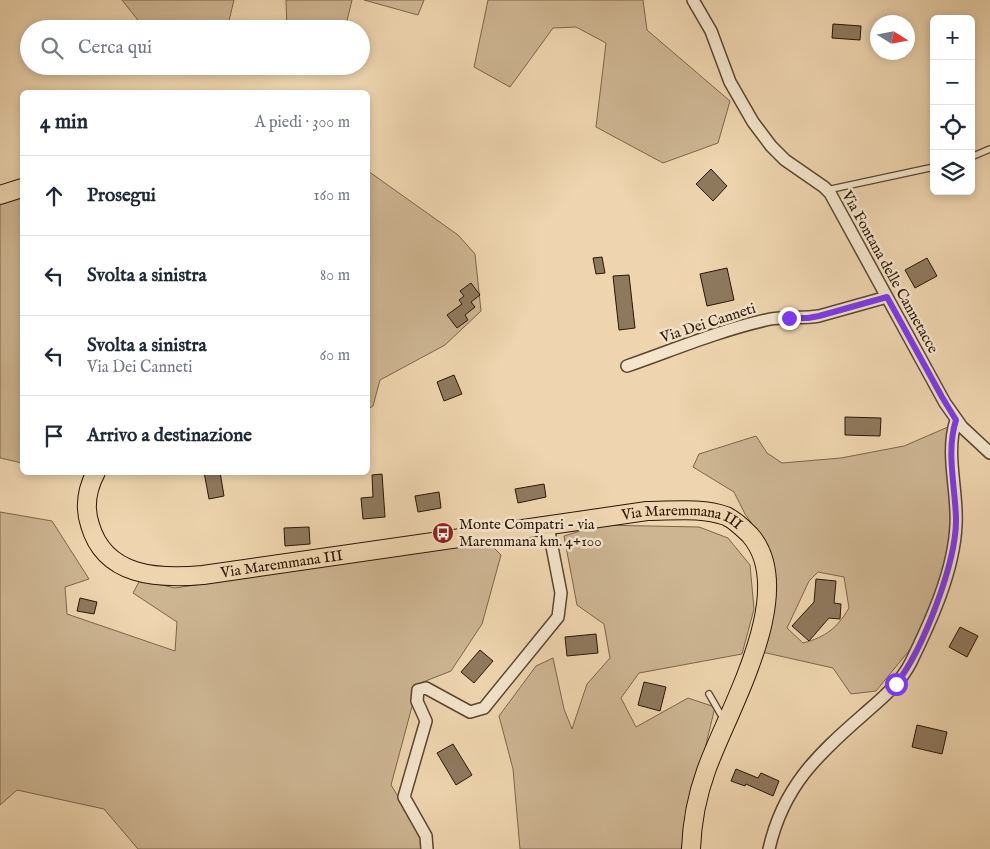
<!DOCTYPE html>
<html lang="it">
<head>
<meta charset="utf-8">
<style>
	body { margin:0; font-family:"IM FELL English",serif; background:#f6f6f7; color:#1f2937 }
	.controls { position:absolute; right:15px; top:15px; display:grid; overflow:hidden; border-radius:8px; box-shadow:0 2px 8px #0003 }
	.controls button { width:45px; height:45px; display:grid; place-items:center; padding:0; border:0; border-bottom:1px solid #e0e1e3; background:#fff; color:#1f2937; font:25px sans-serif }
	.compass { position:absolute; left:870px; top:15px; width:45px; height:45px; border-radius:50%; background:#fff; box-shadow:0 2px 8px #0003; rotate:101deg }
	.stop { position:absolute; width:15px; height:15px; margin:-11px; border:4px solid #7c3aed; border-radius:50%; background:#fff }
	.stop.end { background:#7c3aed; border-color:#fff; box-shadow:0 1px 5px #0008 }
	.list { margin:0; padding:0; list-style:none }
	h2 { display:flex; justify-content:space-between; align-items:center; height:65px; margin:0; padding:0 20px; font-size:21px }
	h2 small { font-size:16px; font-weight:400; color:#747a83 }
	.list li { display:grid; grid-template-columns:32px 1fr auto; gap:15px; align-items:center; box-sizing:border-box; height:80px; padding:0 20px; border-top:1px solid #e0e1e3 }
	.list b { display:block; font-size:19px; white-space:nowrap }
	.list p { margin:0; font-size:16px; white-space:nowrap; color:#747a83 }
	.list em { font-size:16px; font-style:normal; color:#747a83 }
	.icon { flex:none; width:28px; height:28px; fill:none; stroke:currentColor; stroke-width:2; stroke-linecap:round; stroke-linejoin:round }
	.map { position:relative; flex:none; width:990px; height:849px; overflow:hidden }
	.search { position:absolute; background:#fff; box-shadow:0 2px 8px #0003; left:20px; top:20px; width:350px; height:55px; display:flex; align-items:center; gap:12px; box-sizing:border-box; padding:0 18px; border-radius:28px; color:#747a83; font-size:19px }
	.panel { position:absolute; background:#fff; box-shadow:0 2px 8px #0003; left:20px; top:90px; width:350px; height:385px; border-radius:8px }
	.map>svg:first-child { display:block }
	.green { fill:#cdb592; stroke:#7b664b; fill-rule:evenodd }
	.building { fill:#8f795d; stroke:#291604 }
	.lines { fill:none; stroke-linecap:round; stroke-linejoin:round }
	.lane-casing { stroke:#5a462f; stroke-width:8 }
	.street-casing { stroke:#5a462f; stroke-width:14 }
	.primary-casing { stroke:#291604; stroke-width:20 }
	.lane { stroke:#f4e4cb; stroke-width:5.5 }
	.street { stroke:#f4e4cb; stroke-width:11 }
	.primary { stroke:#eed5af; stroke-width:18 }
	.route { stroke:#7c3aed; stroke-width:6 }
	.labels { text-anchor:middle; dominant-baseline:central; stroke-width:5; stroke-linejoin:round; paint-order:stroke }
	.street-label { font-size:15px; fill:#291604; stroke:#f4e4cb }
	.poi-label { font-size:15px; fill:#291604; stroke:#f4e4cb; text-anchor:start }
</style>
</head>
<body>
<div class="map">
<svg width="990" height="849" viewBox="0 0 990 849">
	<rect width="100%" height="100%" fill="#eed5af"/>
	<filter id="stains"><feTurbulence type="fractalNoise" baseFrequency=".004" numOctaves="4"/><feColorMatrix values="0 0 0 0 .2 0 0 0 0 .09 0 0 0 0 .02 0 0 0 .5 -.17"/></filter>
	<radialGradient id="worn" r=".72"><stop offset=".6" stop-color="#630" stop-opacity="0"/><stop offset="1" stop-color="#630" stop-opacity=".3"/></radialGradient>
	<path class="green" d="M 122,0 L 234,0 L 227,29 L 145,29 Z
		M 286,0 L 352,0 L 345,29 L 287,29 Z
		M 364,0 L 424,0 L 418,15 Z
		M 488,0 L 643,0 L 647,30 L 730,101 L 718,143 L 663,163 L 596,127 L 606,43 L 576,27 L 553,28 L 510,87 L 474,67 Z
		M 368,171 L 458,235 L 475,254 L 481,311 L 445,345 L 380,380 L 373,406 L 368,409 Z
		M 22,193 L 22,463 L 0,458 L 0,200 Z
		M 948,427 L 952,468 L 952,536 L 939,587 L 912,647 L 876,691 L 851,694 L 833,668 L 762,652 L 775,595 L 774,564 L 762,538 L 745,514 L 734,492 L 693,467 L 699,454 L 756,436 L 767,453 L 782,463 L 841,458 L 904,446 ZM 818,572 L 844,577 L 849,608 C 837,628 826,637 803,643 L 787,628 L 809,581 Z
		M 0,512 L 52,521 L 89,579 L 65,587 L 67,614 L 175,651 L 177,622 L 133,593 L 140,580 L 175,588 L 488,542 L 501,555 L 482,624 L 451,671 L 418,684 L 391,785 L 430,849 L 138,849 L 104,809 L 17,790 L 0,805 Z
		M 599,525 L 699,527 L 728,538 L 750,565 L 754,609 L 742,654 L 639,673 L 621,698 L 636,727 L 688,698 L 715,707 L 681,849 L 520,849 L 513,769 L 499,716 L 536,666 L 553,658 L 564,709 L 572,729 L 587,684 L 610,658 L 604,624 L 577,605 L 564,536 Z"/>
	<path class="building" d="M 833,24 L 861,26 L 860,40 L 832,38 Z
		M 711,169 L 727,186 L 713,201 L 696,184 Z
		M 602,257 L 605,273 L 596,274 L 593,258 Z
		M 927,258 L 937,276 L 915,288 L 905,270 Z
		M 727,268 L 734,300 L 707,306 L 700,274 Z
		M 629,275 L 635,328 L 619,330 L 613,276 Z
		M 471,283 L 480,295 L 471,302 L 475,307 L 465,315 L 468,320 L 457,328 L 447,315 L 462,304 L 459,300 L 464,296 L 460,291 Z
		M 454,375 L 462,394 L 444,401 L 437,382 Z
		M 845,417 L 881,418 L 880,436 L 845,435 Z
		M 204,472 L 220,472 L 224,496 L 209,499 Z
		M 382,474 L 385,517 L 363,519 L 361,498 L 373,497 L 372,475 Z
		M 544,484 L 546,497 L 518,503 L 515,489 Z
		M 439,492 L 441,508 L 418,512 L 415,496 Z
		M 309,527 L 310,544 L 285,546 L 284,528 Z
		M 816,579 L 836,581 L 834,603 L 841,604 L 840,619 L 829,618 L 809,641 L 792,626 L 814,602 Z
		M 80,598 L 97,602 L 94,614 L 77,611 Z
		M 960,627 L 978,636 L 967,657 L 949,647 Z
		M 596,634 L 598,653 L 567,656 L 565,637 Z
		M 480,650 L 493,661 L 474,683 L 461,672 Z
		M 644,682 L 666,687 L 660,711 L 638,705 Z
		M 917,725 L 947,732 L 942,754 L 912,747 Z
		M 453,744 L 472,775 L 456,785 L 437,753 Z
		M 736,769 L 758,778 L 761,773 L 779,781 L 773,796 L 746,784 L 745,786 L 731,781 Z"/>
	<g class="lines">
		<g class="lane-casing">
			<path id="lane" d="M 971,157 L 990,149
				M 827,190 L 934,167
				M 709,694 L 724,720"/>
		</g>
		<g class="street-casing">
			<path id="street" d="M 693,0 L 711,31 L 730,82 L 753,122 L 771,146 L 785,160 L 824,187 L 830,193 L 945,403 L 962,427 L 990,453
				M 627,366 C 673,350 718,331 766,320 C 783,316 801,319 819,316 L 887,297
				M 427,849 L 426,836 L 404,797 L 426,721 L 417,701 L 418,690 L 426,688 L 470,712 L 484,708 L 558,617 L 561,593 L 548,526
				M 769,849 C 783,787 817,755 863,715 C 881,699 900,684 911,662 C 931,621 954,571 956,525 C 958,490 945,454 956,420"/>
		</g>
		<g class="primary-casing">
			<g id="primary">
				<path d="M 0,195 L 22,188"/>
				<path id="s1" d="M 96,472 C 87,489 84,507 90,525 C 105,577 158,579 203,575 L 647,511 C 672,511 702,507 726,516 C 735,520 743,528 750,535 C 800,592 727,711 706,771 C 697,796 692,822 691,849"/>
			</g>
		</g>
		<use href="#lane" class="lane"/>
		<use href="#street" class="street"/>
		<use href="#primary" class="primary"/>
	</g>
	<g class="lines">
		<path class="route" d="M 789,318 L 808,318 L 819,316 L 887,297 L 942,397 L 956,420 C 946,451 955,486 956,518 C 957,561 923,650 896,684"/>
	</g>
	<defs>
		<g id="bus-disc" transform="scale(1.125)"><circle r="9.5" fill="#8f2418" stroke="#f4e4cb"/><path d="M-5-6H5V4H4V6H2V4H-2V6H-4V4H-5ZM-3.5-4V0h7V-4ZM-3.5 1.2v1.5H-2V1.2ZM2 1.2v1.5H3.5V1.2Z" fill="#fff"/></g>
	</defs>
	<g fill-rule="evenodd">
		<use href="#bus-disc" x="443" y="533"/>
	</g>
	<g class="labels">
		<g class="street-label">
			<text transform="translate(890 272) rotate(61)">Via Fontana delle Cannetacce</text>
			<text transform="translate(708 323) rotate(-18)">Via Dei Canneti</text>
			<text stroke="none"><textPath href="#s1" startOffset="675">Via Maremmana III</textPath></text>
			<text stroke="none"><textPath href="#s1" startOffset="270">Via Maremmana III</textPath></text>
		</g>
		<g class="poi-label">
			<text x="459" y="524">Monte Compatri - via<tspan x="459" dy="17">Maremmana km. 4+100</tspan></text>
		</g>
	</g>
	<rect width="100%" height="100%" filter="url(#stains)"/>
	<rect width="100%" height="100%" fill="url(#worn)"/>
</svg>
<div class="controls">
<button>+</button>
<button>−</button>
<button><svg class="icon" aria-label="locate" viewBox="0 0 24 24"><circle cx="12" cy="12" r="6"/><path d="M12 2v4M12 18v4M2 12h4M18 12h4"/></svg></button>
<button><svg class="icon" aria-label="layers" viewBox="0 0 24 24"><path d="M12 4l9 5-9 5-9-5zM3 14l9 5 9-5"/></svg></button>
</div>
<svg class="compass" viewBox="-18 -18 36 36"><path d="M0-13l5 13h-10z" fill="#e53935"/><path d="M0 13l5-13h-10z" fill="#747a83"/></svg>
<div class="stop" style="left:896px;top:684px"></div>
<div class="stop end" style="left:789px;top:318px"></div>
<div class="search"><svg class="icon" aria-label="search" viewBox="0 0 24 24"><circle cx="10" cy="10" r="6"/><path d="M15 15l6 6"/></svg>Cerca qui</div>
<section class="panel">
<h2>4 min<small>A piedi · 300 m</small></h2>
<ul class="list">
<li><svg class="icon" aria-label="ahead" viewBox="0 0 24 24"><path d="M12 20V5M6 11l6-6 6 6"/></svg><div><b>Prosegui</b></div><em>160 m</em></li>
<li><svg class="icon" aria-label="left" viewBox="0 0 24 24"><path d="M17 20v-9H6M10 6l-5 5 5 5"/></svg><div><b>Svolta a sinistra</b></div><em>80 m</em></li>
<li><svg class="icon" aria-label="left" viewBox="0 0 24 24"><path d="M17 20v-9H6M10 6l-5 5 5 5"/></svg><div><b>Svolta a sinistra</b><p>Via Dei Canneti</p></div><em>60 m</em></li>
<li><svg class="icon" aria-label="arrive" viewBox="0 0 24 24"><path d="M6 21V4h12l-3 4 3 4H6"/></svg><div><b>Arrivo a destinazione</b></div></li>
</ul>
</section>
</div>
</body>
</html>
